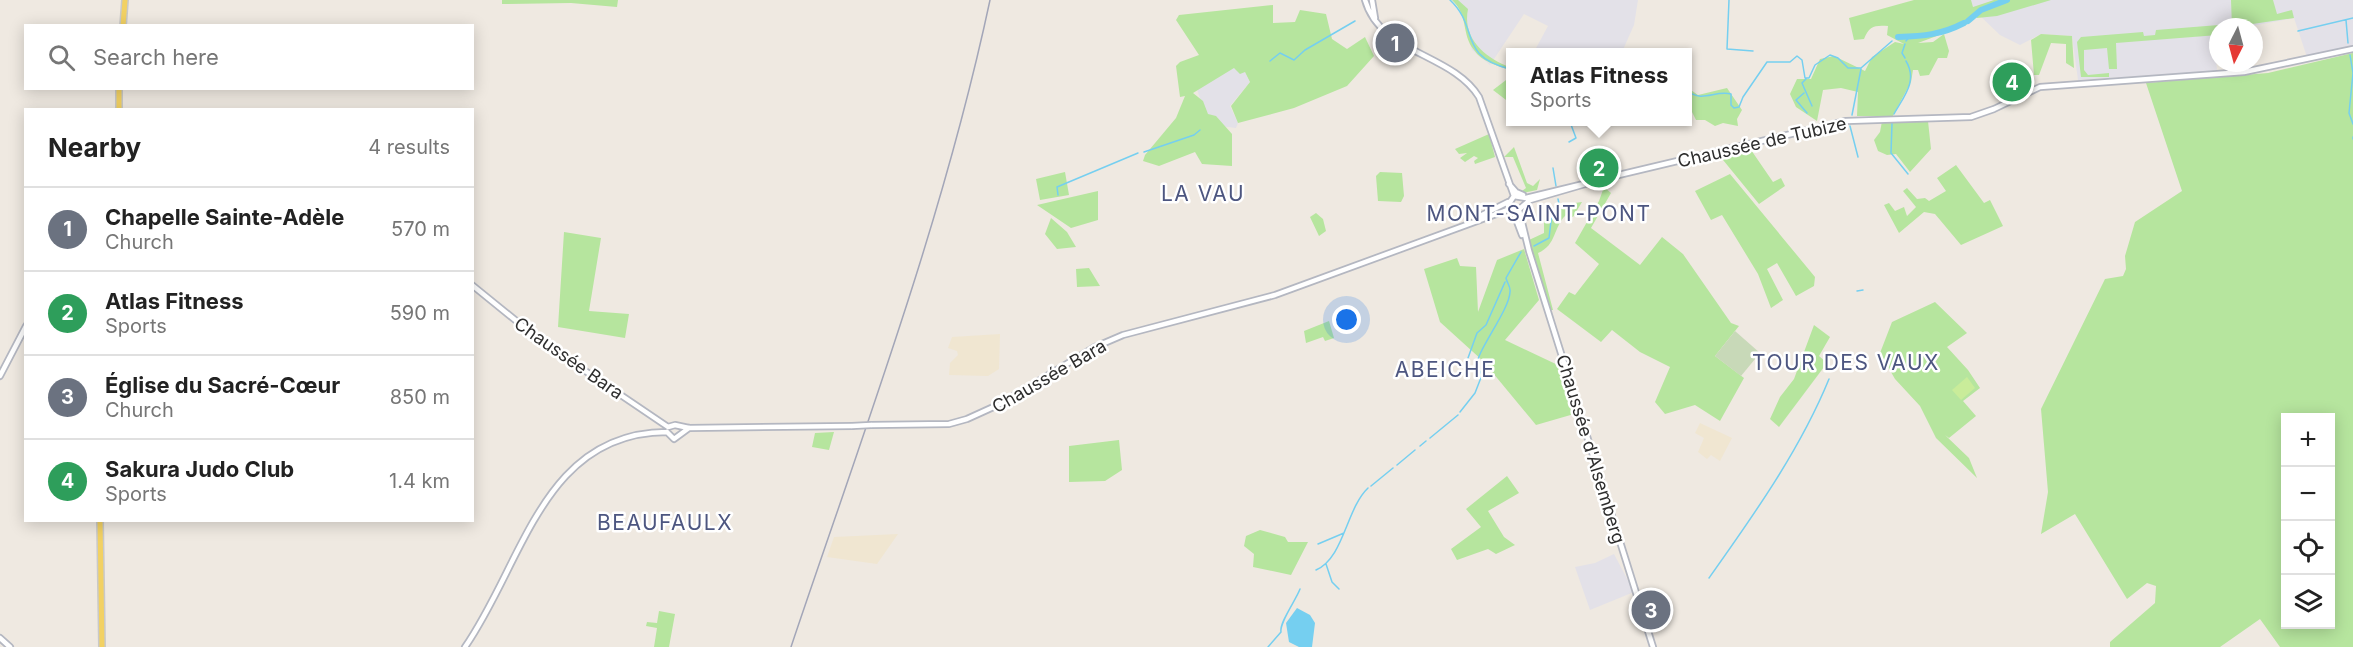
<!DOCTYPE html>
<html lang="en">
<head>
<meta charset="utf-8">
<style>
	body { margin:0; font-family:Inter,sans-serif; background:#f6f6f6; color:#222 }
	.controls { position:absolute; right:18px; bottom:18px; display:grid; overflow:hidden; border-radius:0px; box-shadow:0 3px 15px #0003 }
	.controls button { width:54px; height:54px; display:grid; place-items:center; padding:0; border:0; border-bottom:2px solid #e0e0e0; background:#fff; color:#222; font:30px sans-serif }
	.compass { position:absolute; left:2209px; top:18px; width:54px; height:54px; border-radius:50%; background:#fff; box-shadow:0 3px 15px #0003; rotate:186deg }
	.you { position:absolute; left:1347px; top:320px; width:21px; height:21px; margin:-15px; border:4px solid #fff; border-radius:50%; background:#1a73e8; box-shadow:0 0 0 9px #1a73e833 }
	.badge { display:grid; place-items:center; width:39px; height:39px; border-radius:50%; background:#7c3aed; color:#fff; font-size:20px; font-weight:700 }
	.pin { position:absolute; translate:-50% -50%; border:3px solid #fff; box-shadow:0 2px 6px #0006 }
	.popup { position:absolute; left:1506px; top:48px; width:186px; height:78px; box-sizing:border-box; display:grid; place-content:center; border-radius:0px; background:#fff; filter:drop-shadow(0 2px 4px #0005); font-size:20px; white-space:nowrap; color:#767676 }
	.popup b { font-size:22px; color:#222 }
	.popup::after { content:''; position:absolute; left:50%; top:100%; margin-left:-12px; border:12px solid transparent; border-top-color:#fff }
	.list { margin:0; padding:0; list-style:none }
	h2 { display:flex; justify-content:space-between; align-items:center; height:78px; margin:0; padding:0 24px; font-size:26px }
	h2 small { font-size:20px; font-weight:400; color:#767676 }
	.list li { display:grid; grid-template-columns:39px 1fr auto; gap:18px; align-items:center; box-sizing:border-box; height:84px; padding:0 24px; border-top:2px solid #e0e0e0 }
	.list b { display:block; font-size:22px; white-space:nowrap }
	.list p { margin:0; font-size:20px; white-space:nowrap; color:#767676 }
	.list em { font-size:20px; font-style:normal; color:#767676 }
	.icon { flex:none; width:33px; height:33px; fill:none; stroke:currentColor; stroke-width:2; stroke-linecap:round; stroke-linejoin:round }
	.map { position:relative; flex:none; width:2353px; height:647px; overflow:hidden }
	.search { position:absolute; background:#fff; box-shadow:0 3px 15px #0003; left:24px; top:24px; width:450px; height:66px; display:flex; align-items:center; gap:15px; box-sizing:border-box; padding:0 21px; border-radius:0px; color:#767676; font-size:22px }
	.panel { position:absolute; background:#fff; box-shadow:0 3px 15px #0003; left:24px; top:108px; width:450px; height:414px; border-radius:0px }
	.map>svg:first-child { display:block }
	.industrial { fill:#e3e1e8 }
	.education { fill:#f0e6d1 }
	.green { fill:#b6e59e; fill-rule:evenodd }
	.cemetery { fill:#c8d9b8 }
	.pitch { fill:#c9ec9a }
	.water { fill:#75cff0 }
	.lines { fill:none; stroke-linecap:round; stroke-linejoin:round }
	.stream { stroke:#75cff0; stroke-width:1.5 }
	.river { stroke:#75cff0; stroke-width:6 }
	.secondary-casing { stroke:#b4b7c1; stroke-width:8 }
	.primary-casing { stroke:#c9c9c9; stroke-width:8 }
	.secondary { stroke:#fff; stroke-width:4.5 }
	.primary { stroke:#f2d163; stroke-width:5 }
	.rail { stroke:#a3a6b8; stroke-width:1.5 }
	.secondary-bridge-casing { stroke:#b4b7c1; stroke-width:8; stroke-linecap:butt }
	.secondary-bridge { stroke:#fff; stroke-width:4.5 }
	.labels { text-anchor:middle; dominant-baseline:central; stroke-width:5; stroke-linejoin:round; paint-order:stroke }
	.street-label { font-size:18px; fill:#2e2e2e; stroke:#fff }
	.quarter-label { font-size:21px; letter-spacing:1.5px; fill:#4d5680; stroke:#fff }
</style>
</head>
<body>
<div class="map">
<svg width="2353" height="647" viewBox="0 0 2353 647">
	<rect width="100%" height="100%" fill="#efe9e1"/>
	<path class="industrial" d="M 1452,0 L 1638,0 L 1634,25 L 1622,52 L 1538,52 L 1535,50 L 1548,26 L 1524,14 L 1490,65 L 1472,50 L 1461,9 Z
		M 1970,0 L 2353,0 L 2353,46 L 2307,57 L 2294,18 L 2246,27 L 2218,27 L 2218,45 L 2215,45 L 2217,71 L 2078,80 L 2072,36 L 2041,34 L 2020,45 L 2000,35 L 1976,12 Z
		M 1234,67 L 1245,72 L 1250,82 L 1230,106 L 1238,123 L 1236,128 L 1220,126 L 1206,118 L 1197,89 Z
		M 1614,554 L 1634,592 L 1590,610 L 1575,567 L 1595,563 Z"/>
	<path class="education" d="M 1000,334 L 999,369 L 988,376 L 949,375 L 950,363 L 958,355 L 957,351 L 948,348 L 952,337 Z
		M 1700,423 L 1732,438 L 1720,461 L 1711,455 L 1707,459 L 1698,452 L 1704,438 L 1695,433 Z
		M 898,534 L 877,564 L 827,557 L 834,537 Z"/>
	<path class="green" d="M 502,0 L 618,0 L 617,7 L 571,3 L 502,4 Z
		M 1452,0 L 1458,0 L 1468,9 C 1462,38 1485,58 1510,67 L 1510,70 C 1498,66 1482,62 1474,50 C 1461,34 1469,16 1452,0 Z
		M 1914,0 L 1971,0 L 1973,7 L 1994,0 L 2051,0 L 1997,16 L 1977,18 L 1974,15 L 1966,25 L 1918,43 L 1933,42 L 1944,34 L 1949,51 L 1947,58 L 1938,58 L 1929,75 L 1920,76 L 1918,70 L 1913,70 L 1911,82 L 1889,123 L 1928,121 L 1931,149 L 1910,172 L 1896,154 L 1887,155 L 1878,151 L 1874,140 L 1880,132 L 1883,116 L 1857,116 L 1858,92 L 1841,88 L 1823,90 L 1817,121 L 1796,107 L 1790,94 L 1797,79 L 1811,79 L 1820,59 L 1834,56 L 1865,71 L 1872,57 L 1895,42 L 1904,44 L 1887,35 L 1888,26 C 1875,25 1869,26 1864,39 L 1854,40 L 1849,18 Z
		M 2231,0 L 2273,0 L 2277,14 L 2292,10 L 2294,18 L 2232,27 Z
		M 1273,5 L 1273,23 L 1295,22 L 1300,10 L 1326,14 L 1332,39 L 1347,49 L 1365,37 L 1374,56 L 1347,86 L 1294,108 L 1238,123 L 1231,106 L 1250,82 L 1245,72 L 1240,74 L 1234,68 L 1193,93 L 1203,101 L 1208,114 L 1216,116 L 1232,134 L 1232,166 L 1202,164 L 1195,152 L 1159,166 L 1143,161 L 1145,155 L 1176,118 L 1185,96 L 1180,97 L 1176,66 L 1180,62 L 1199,55 L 1176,20 L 1179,15 Z
		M 2219,25 L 2218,35 L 2116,43 L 2117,69 L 2109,69 L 2107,48 L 2084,50 L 2084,70 L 2088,75 L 2109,73 L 2109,77 L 2081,77 L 2077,42 L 2081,37 L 2143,32 L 2144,36 L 2155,35 L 2156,30 Z
		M 2041,34 L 2072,36 L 2074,68 L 2066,63 L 2066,44 L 2051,43 L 2039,75 L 2034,75 L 2031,40 Z
		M 2353,53 L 2353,647 L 2280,647 L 2260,619 L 2220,647 L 2110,647 L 2110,642 L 2155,603 L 2156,586 L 2147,583 L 2127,599 L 2075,514 L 2041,534 L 2048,492 L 2041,409 L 2105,279 L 2123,276 L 2126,269 L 2125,256 L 2135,222 L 2182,191 L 2146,83 L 2268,73 ZM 2286,418 L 2330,418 L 2330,624 L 2286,624 Z
		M 1510,77 L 1510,103 L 1493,90 Z
		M 1688,88 L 1698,95 L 1727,88 L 1742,110 L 1737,119 L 1738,126 L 1723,123 L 1715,126 L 1705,120 L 1696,120 L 1688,104 Z
		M 1489,134 L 1495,157 L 1475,164 L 1474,161 L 1478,158 L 1474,156 L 1465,162 L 1460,158 L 1467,153 L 1459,154 L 1455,149 Z
		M 1514,147 L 1527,183 L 1533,186 L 1540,179 L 1537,190 L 1523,193 L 1514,188 L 1522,191 L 1526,188 L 1513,157 L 1504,157 Z
		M 1749,147 L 1773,182 L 1781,178 L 1785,186 L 1759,204 L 1719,155 Z
		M 1956,165 L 1984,203 L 1990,200 L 2003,226 L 1961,245 L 1935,214 L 1924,212 L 1899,233 L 1884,205 L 1889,203 L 1895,211 L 1904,207 L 1907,216 L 1916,207 L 1903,191 L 1907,188 L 1917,199 L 1925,198 L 1929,201 L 1946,191 L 1937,178 Z
		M 1065,172 L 1069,195 L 1040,200 L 1036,179 Z
		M 1380,172 L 1402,173 L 1404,196 L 1401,202 L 1378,201 L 1376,176 Z
		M 1730,174 L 1815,277 L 1814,286 L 1796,296 L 1777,263 L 1767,269 L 1783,300 L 1771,308 L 1758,274 L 1722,215 L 1711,220 L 1695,191 Z
		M 1604,187 L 1611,193 L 1591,228 L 1640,265 L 1662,237 L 1683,254 L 1731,323 L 1739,326 L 1715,356 L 1744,378 L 1720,421 L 1695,405 L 1665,414 L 1655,402 L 1670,367 L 1640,352 L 1612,330 L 1601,342 L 1557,309 L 1569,292 L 1575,295 L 1599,264 L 1575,243 L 1599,201 Z
		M 1098,191 L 1098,220 L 1071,228 L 1037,205 Z
		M 1582,202 L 1573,217 L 1566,215 C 1553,227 1557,245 1538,253 L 1553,310 L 1550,310 L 1529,240 L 1544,233 L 1544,214 L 1568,204 Z
		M 1316,213 L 1323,219 L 1326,231 L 1319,236 L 1310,217 Z
		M 1051,218 L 1067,232 L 1076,247 L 1057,249 L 1045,234 Z
		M 564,232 L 601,238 L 589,311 L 629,314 L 625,338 L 558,327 Z
		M 1524,249 L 1539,300 L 1505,340 L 1560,366 L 1574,414 L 1536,425 L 1483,361 L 1440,322 L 1424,269 L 1457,258 L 1460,266 L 1476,267 L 1478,312 L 1497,260 Z
		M 1089,268 L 1100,286 L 1077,287 L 1076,269 Z
		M 1935,302 L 1967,333 L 1947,347 L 1968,370 L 1980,388 L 1963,401 L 1976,416 L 1949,438 L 1945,435 L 1969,458 L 1977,478 L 1936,438 L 1920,406 L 1895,379 L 1880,353 L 1892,322 Z
		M 1329,321 L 1334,338 L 1325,341 L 1323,337 L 1306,343 L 1304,331 Z
		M 1814,325 L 1830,337 L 1819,356 L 1827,363 L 1779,427 L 1770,419 L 1780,397 L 1794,379 Z
		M 834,432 L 829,450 L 812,447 L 815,433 Z
		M 1119,440 L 1122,470 L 1105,481 L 1069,482 L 1069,446 Z
		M 1507,476 L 1519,493 L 1488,511 L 1504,537 L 1515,545 L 1496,554 L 1488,549 L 1457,560 L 1451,549 L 1481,527 L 1466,509 Z
		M 1260,530 L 1285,537 L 1288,542 L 1308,542 L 1291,575 L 1253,567 L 1254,554 L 1244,546 L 1246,536 Z
		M 659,611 L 675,614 L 669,647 L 654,647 L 657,628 L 646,626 L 647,622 L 657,623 Z"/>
	<path class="cemetery" d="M 1735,331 L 1760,353 L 1741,376 L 1715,356 Z"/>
	<path class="pitch" d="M 1967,377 L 1975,388 L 1961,400 L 1952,390 Z"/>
	<path class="water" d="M 1297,608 L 1310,615 L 1315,623 L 1312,647 L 1299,647 L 1289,642 L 1286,623 Z"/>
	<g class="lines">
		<path class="stream" d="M 1450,0 C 1480,28 1457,56 1510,69
			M 1729,0 L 1727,49 L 1753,51
			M 2346,20 L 2348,43
			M 2298,31 L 2353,18
			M 1906,41 L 1909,37
			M 2254,47 L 2259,47
			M 2350,55 L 2353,73 L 2349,113 L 2353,124
			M 1905,58 L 1902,53 L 1905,44
			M 1270,61 L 1280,53 L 1294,60 L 1305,50 L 1355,21
			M 1806,79 L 1802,83 L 1812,106
			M 1688,91 C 1702,103 1715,90 1731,94 L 1731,105 L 1734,108 L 1739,107 L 1743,97 L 1767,62 L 1790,62 L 1797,56 L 1802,60 L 1805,78 L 1809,78 L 1815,65 L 1830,55 L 1838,58 L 1848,68 L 1861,68 L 1892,41
			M 1804,93 L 1796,100 L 1807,113
			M 1894,114 C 1904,96 1918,81 1906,61
			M 1852,115 L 1861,69
			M 1892,123 L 1891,153 L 1908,174
			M 1850,126 L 1858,157
			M 2353,137 L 2353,139
			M 1569,142 L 1576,138 L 1570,122
			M 1144,152 L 1194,135 L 1200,130
			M 1553,168 L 1556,186
			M 1058,195 L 1057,187 L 1138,153
			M 1534,246 L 1549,238 L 1552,213 L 1560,208 L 1558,199
			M 1857,291 L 1863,290
			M 1468,358 L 1477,333 L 1486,325 L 1505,282
			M 1477,368 C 1473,355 1509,312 1510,292 C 1511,287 1507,283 1506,278 L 1521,252
			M 1460,412 L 1475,393 L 1482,375 L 1480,371
			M 1430,438 L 1458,415
			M 1420,446 L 1426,441
			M 1397,465 L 1415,450
			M 1371,486 L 1393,468
			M 1318,544 L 1344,533
			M 1326,564 L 1332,582 L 1339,589
			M 1316,570 C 1344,558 1346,509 1368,488
			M 1709,578 C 1753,516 1800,450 1829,379
			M 1268,647 L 1281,632 C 1279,623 1296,600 1300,589"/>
		<path class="river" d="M 1968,21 L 1981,10 L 2007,0
			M 1898,37 C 1923,36 1941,35 1964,23"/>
		<g class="secondary-casing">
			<path id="secondary" d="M 1365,0 C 1380,54 1452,53 1479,97 L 1514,196
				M 1372,0 L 1375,18
				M 1596,181 L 1526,198 L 1514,196 L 1508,205 L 1511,210 L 1517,211 L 1530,200 L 1606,178 L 1846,121 L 1971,117 L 1994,109 L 2040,87 L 2244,72 L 2353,49
				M 1509,184 L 1516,192 L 1523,195
				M 1519,210 L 1529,251 L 1653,647
				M 1513,211 L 1522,235
				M 1478,217 L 1508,202
				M 472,285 L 541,341 L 668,427
				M 0,376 L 26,326
				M 871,425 L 949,424 L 967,419 L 1000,404 L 1095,347 L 1123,335 L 1275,295 L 1510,209
				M 668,427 L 675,425 L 689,428 L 852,426
				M 667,432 L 674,439 L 689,428
				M 0,638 L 10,647
				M 465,647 C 523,564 543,432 667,432"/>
		</g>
		<g class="primary-casing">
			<path id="primary" d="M 123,26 L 125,0
				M 119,110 L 119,88
				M 100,520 L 102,647"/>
		</g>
		<use href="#secondary" class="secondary"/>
		<use href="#primary" class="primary"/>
		<path class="rail" d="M 791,647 C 863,433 943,221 990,0"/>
		<g class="secondary-bridge-casing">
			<path id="secondary-bridge" d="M 852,426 L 871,425"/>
		</g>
		<use href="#secondary-bridge" class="secondary-bridge"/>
	</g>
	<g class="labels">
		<g class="street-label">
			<text transform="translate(1762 142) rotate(-13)">Chaussée de Tubize</text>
			<text transform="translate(569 358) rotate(35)">Chaussée Bara</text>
			<text transform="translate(1049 376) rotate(-30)">Chaussée Bara</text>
			<text transform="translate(1591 449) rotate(73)">Chaussée d'Alsemberg</text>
		</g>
		<g class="quarter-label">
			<text x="1203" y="193">LA VAU</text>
			<text x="1539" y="213">MONT-SAINT-PONT</text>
			<text x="1846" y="362">TOUR DES VAUX</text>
			<text x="1445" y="369">ABEICHE</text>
			<text x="665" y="522">BEAUFAULX</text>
		</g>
	</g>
</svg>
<div class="controls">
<button>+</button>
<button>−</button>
<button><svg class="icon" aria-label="locate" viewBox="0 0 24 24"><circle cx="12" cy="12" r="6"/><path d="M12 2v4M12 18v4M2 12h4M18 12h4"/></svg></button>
<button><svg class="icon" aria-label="layers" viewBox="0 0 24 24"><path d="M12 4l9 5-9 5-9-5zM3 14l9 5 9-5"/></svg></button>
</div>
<svg class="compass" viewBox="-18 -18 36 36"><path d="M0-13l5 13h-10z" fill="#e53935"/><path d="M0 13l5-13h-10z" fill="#767676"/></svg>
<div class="you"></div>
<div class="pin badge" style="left:1395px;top:43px;background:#6b7280">1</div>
<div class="pin badge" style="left:1599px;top:168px;background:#2e9e5b">2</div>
<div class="popup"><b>Atlas Fitness</b>Sports</div>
<div class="pin badge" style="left:1651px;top:610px;background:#6b7280">3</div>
<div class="pin badge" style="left:2012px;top:82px;background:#2e9e5b">4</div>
<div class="search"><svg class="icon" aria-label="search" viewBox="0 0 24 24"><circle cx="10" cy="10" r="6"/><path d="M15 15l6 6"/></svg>Search here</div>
<section class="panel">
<h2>Nearby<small>4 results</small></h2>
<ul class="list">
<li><span class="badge" style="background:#6b7280">1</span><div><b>Chapelle Sainte-Adèle</b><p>Church</p></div><em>570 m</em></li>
<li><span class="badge" style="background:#2e9e5b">2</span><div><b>Atlas Fitness</b><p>Sports</p></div><em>590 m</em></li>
<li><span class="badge" style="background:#6b7280">3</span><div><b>Église du Sacré-Cœur</b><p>Church</p></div><em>850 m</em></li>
<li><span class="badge" style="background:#2e9e5b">4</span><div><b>Sakura Judo Club</b><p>Sports</p></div><em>1.4 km</em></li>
</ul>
</section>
</div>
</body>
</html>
